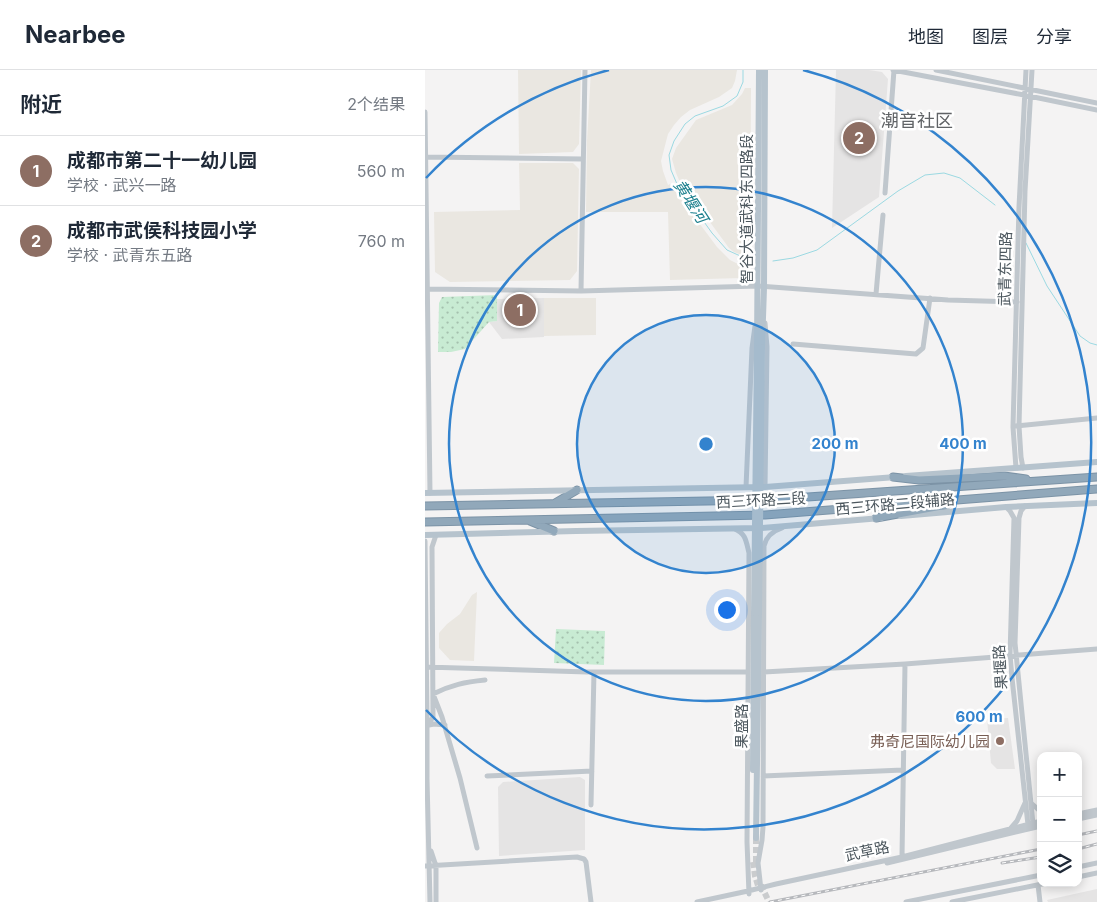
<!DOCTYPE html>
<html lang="zh">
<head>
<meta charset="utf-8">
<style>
	body { margin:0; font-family:Inter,"Noto Sans SC",sans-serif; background:#f2f2f3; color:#1f2937 }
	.controls { position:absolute; right:15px; bottom:15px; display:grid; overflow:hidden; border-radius:10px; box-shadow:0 2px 12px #0003 }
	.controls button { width:45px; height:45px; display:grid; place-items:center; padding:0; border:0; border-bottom:1px solid #e0e1e3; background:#fff; color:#1f2937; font:25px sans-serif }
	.you { position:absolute; left:301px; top:539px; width:18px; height:18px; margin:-12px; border:4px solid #fff; border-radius:50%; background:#1a73e8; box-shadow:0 0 0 8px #1a73e833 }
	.badge { display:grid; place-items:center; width:32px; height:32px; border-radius:50%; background:#db2777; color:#fff; font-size:16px; font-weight:700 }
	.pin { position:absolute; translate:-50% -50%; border:2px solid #fff; box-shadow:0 1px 5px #0006 }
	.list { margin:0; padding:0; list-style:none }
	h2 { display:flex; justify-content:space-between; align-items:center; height:65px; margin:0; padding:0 20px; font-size:21px }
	h2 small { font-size:16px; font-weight:400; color:#747a83 }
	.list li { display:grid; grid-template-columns:32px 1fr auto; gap:15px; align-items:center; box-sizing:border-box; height:70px; padding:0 20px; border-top:1px solid #e0e1e3 }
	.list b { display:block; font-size:19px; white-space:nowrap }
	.list p { margin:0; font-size:16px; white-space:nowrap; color:#747a83 }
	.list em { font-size:16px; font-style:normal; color:#747a83 }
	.icon { flex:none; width:28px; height:28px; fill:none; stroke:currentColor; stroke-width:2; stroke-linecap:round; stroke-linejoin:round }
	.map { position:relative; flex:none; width:672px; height:832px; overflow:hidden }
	header { display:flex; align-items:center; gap:30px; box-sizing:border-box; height:70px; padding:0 25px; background:#fff; border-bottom:1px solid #e0e1e3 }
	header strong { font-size:24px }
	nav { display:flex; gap:28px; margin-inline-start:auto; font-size:18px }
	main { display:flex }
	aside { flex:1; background:#fff }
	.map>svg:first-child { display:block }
	.commercial { fill:#eae7e1 }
	.education { fill:#e5e4e4 }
	.park { fill:url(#park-dots) }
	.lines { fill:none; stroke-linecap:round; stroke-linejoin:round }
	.stream { stroke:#9bd9e2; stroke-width:1 }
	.major-tunnel { stroke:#caccce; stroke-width:6; stroke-dasharray:6 3; stroke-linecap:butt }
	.highway-casing { stroke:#7c93a6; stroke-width:9 }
	.minor { stroke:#c0c7cd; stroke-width:5 }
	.major { stroke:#b6c3cd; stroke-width:6 }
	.highway { stroke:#91a8ba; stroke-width:7 }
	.rail-casing { stroke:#b6b8bc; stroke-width:3 }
	.rail { stroke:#fff; stroke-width:1; stroke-dasharray:4; stroke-linecap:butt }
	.major-bridge { stroke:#b6c3cd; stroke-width:6 }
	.ring { fill:none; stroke:#3383ce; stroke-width:2.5 }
	.education-dot { fill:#8d6e63; stroke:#fff; stroke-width:2 }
	.labels { text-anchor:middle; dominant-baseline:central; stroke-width:5; stroke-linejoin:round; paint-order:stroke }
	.street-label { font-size:15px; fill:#4c575e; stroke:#fff }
	.education-label { font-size:15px; fill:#785e54; stroke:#fff; text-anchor:end }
	.water-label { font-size:16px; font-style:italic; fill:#1e818f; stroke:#fff }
	.quarter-label { font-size:18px; fill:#606366; stroke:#fff }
	.centre { fill:#3383ce; stroke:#fff; stroke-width:2.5 }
	.ring-label { font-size:15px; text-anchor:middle; font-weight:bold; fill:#3383ce; stroke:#fff; stroke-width:5; stroke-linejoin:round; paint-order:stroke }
</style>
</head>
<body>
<header>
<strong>Nearbee</strong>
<nav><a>地图</a><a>图层</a><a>分享</a></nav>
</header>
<main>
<aside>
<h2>附近<small>2个结果</small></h2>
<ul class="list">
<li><span class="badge" style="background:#8d6e63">1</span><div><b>成都市第二十一幼儿园</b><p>学校 · 武兴一路</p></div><em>560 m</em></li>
<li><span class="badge" style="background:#8d6e63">2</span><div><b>成都市武侯科技园小学</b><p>学校 · 武青东五路</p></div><em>760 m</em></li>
</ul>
</aside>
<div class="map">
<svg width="672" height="832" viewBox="0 0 672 832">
	<defs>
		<pattern id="park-dots" width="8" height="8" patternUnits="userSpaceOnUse" patternTransform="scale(1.25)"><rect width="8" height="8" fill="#c8ebd3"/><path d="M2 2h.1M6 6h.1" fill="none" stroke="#a5c1ae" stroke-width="1.8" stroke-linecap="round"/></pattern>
	</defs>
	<rect width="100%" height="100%" fill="#f4f3f3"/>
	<path class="commercial" d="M 93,0 L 156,0 L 154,74 L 148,82 L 94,84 Z
		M 166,0 L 312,0 L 310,11 L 307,18 L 294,27 L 265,40 L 256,47 L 249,55 L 243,64 L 236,91 L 238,101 L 243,115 L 245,114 L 292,177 L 305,190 L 313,194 L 325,197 L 325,200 L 317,208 L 245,210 L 243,142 L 161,142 L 162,71 Z
		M 320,18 L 326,18 L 325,186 L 317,185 L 309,182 L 304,178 L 254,110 L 251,103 L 247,89 L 251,78 L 271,50 L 307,35 L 317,24 Z
		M 94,93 L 148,93 L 154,99 L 152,201 L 145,210 L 25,212 L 10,202 L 9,142 L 95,140 Z
		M 119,228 L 171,228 L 171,265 L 119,266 Z
		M 52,522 L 49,591 L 25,590 L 14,578 L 14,563 L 22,554 L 35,544 L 47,525 Z"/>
	<path class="education" d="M 411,0 L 444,0 L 457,2 L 463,9 L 454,127 L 407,158 Z
		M 119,228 L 119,267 L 77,269 L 64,252 L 72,251 L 72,229 Z
		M 583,648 L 590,699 L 572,699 L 566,693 L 562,649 Z
		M 155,707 L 160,710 L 160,780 L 74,786 L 73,717 L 78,712 Z
		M 672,819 L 672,832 L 623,832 L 622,830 Z"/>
	<path class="park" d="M 72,225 L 72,251 L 64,252 L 40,279 L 26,282 L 13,282 L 14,233 L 17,227 Z
		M 131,559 L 180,561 L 179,595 L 129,593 Z"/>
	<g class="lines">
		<path class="stream" d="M 318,0 L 318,12 L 312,26 L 298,36 L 270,46 L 260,54 L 249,71 L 244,85 L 246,100 L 252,114 L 287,163 L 302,180 L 322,189
			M 601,173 L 622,216 L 655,266 L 665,273 L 672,275
			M 348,191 L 368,188 L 392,180 L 473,121 L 500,105 L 519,103 L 535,108 L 570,135"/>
		<path class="major-tunnel" d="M 331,768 L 331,796
			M 328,792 L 330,806 L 334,819
			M 336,815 L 344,832"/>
		<g class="highway-casing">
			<path id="highway" d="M 468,407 L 494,410 L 579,406 L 601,409
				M 130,433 L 152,420
				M 0,436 L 339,430 L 672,407
				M 451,448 L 522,435
				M 105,451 L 129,461
				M 0,452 L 340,445 L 672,419"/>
		</g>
		<path class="minor" d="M 468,0 L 599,25 L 672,40
			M 511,0 L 672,33
			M 0,42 L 5,423
			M 0,87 L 157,89
			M 460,123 L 469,0
			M 0,219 L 156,221 L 333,216 L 523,230 L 592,232
			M 156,221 L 160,0
			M 451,224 L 458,145
			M 340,253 L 342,277 L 340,417
			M 368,274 L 491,284 L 498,278 L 505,228
			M 591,356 L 672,348
			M 591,398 L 588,357 L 594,137 L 601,0
			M 598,398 L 596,387 L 594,356 L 600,121 L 607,0
			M 321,417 L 327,278 L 330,256
			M 600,436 L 596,441 L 594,448 L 590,573 L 608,754
			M 581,437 L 585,441 L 589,448 L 585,585 L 587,608 L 603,755
			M 310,459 C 321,464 321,471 324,483 L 322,772 L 324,824
			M 0,471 L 2,651 L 2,709 L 5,832
			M 0,597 L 162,602 L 323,602
			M 339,602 L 480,594 L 672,579
			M 3,655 L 8,647 L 7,477 L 11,465
			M 4,655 L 9,654 L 20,655
			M 62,706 L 167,701
			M 338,706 L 478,700
			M 606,733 L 616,742
			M 166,735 L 169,602
			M 653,744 L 672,740
			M 653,749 L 672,745
			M 586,758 L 592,751 L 600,733
			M 52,778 L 35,708 L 17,647 L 8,624 C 26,615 40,612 60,610
			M 6,781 L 11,796 L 11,832
			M 477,787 L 480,594
			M 462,793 L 616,756
			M 0,796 L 152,787 L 159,789 L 161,792 L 166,832
			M 653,797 L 672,793
			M 653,807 L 672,803
			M 613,815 L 615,832
			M 336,820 L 333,793 L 337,770 L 338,757 L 339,476 C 341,467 348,461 357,458
			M 272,832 L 323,821 L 351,814 L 477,787 L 616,751
			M 481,832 L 616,805
			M 527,832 L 622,813"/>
		<path class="major" d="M 337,277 L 339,218 L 340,0
			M 332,278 L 334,0
			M 481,406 L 672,392
			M 0,423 L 340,417 L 471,407
			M 476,446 L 581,437 L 672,433
			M 0,465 L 151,461 L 336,458 L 456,448
			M 328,700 L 329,543
			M 331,768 L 334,543"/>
		<use href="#highway" class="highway"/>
		<g class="rail-casing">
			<path id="rail" d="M 653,765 L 672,761
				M 653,779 L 672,774
				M 577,793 L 616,787
				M 345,832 L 616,779"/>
		</g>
		<use href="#rail" class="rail"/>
		<path class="major-bridge" d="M 329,543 L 332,278
			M 334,543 L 337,277"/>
	</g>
	<circle cx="281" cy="374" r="129" fill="#3383ce" fill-opacity=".12"/>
	<g class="ring">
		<circle cx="281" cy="374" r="129"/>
		<circle cx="281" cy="374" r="257"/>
		<path d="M1 108A386 386 0 0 1 184 0M378 0A386 386 0 1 1 1 640"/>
	</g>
	<circle class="education-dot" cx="575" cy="671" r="5"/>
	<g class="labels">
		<g class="street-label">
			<text transform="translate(321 139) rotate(-90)">智谷大道武科东四路段</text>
			<text transform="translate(580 199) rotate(-89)">武青东四路</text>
			<text transform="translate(336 430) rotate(-3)">西三环路二段</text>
			<text transform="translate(470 434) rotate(-5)">西三环路二段辅路</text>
			<text transform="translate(575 597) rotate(-93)">果堰路</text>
			<text transform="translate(316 656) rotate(-90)">果盛路</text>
			<text transform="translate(442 781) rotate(-12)">武草路</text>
		</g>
		<g class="education-label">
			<text x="565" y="671">弗奇尼国际幼儿园</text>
		</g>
		<g class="water-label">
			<text transform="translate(266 131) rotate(57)">黄堰河</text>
		</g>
		<g class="quarter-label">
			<text x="492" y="50">潮音社区</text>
		</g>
	</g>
	<circle cx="281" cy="374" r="8" class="centre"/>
	<g class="ring-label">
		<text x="410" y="379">200 m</text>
		<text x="538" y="379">400 m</text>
		<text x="554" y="652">600 m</text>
	</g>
</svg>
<div class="controls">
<button>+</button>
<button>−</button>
<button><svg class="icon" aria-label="layers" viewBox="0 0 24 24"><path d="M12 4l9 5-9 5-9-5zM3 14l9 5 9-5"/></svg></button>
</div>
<div class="you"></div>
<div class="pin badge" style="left:95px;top:240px;background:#8d6e63">1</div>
<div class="pin badge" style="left:434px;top:68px;background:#8d6e63">2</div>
</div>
</main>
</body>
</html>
